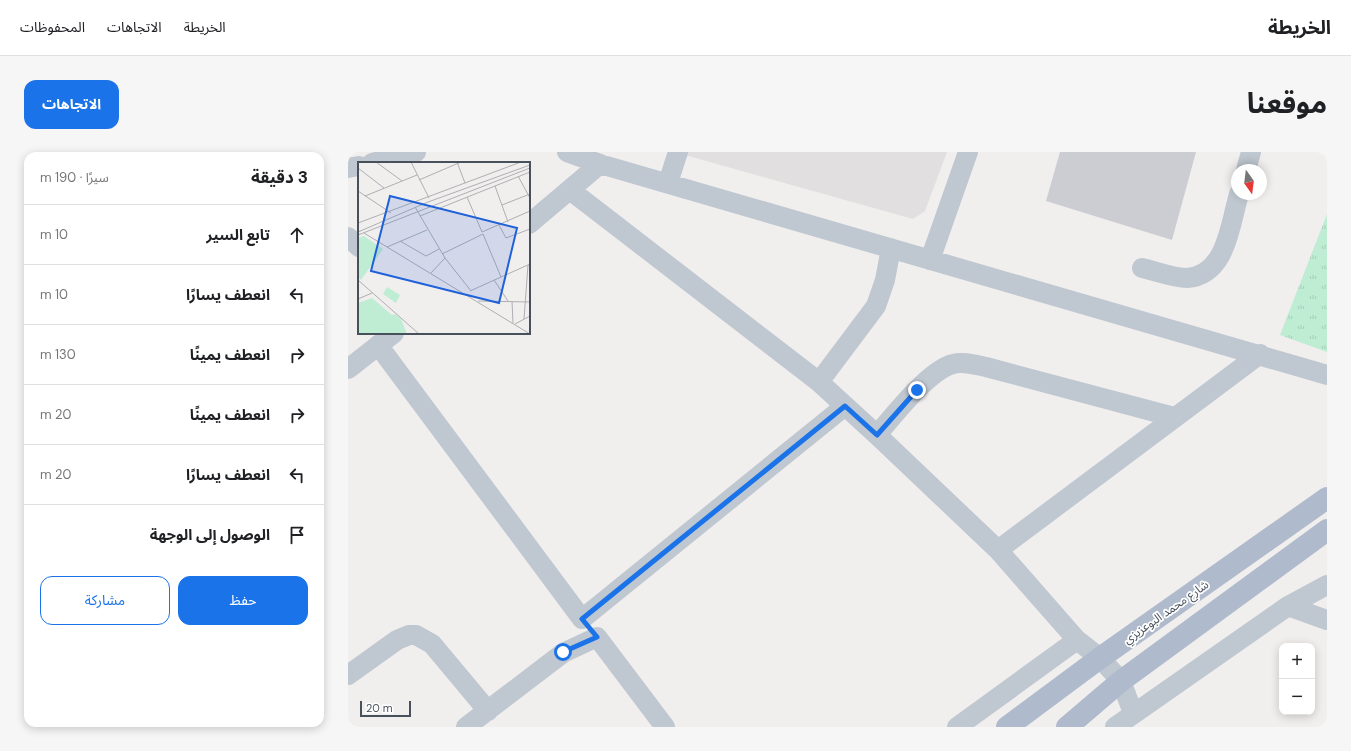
<!DOCTYPE html>
<html lang="ar">
<head>
<meta charset="utf-8">
<style>
	body { margin:0; font-family:"DM Sans","Noto Sans Arabic",sans-serif; background:#f6f6f6; color:#202124; direction:rtl }
	.controls { position:absolute; right:12px; bottom:12px; display:grid; overflow:hidden; border-radius:8px; box-shadow:0 2px 10px #0003 }
	.controls button { width:36px; height:36px; display:grid; place-items:center; padding:0; border:0; border-bottom:1px solid #e0e0e0; background:#fff; color:#202124; font:20px sans-serif }
	.compass { position:absolute; left:883px; top:12px; width:36px; height:36px; border-radius:50%; background:#fff; box-shadow:0 2px 10px #0003; rotate:166deg }
	.scale { position:absolute; left:12px; bottom:10px; width:51px; box-sizing:border-box; padding-left:4px; border:2px solid #47505b; border-top:0; font-size:11px; line-height:14px; white-space:nowrap; color:#47505b; -webkit-text-stroke:3px #fff; paint-order:stroke }
	.stop { position:absolute; width:12px; height:12px; margin:-9px; border:3px solid #1a73e8; border-radius:50%; background:#fff }
	.stop.end { background:#1a73e8; border-color:#fff; box-shadow:0 1px 4px #0008 }
	.list { margin:0; padding:0; list-style:none }
	h2 { display:flex; justify-content:space-between; align-items:center; height:52px; margin:0; padding:0 16px; font-size:17px }
	h2 small { font-size:13px; font-weight:400; color:#757577 }
	.list li { display:grid; grid-template-columns:26px 1fr auto; gap:12px; align-items:center; box-sizing:border-box; height:60px; padding:0 16px; border-top:1px solid #e0e0e0 }
	.list b { display:block; font-size:15px; white-space:nowrap }
	.list em { font-size:13px; font-style:normal; color:#757577 }
	.actions { display:flex; gap:8px; padding:12px 16px }
	.actions a { flex:1; padding:9px 0; border:1px solid #1a73e8; border-radius:12px; text-align:center; font-size:14px; color:#1a73e8 }
	.actions .main { background:#1a73e8; color:#fff }
	.icon { flex:none; width:22px; height:22px; fill:none; stroke:currentColor; stroke-width:2; stroke-linecap:round; stroke-linejoin:round }
	.map { position:relative; flex:none; width:979px; height:575px; overflow:hidden; direction:ltr; border-radius:12px }
	header { display:flex; align-items:center; gap:24px; box-sizing:border-box; height:56px; padding:0 20px; background:#fff; border-bottom:1px solid #e0e0e0 }
	header strong { font-size:19px }
	nav { display:flex; gap:22px; margin-inline-start:auto; font-size:14px }
	.intro { display:flex; align-items:center; justify-content:space-between; box-sizing:border-box; height:96px; padding:0 24px }
	h1 { margin:0; font-size:28px }
	.button { padding:10px 18px; border-radius:12px; background:#1a73e8; color:#fff; font-size:14px; font-weight:700 }
	main { display:flex; gap:24px; padding:0 24px }
	aside { flex:1; background:#fff; border-radius:12px; box-shadow:0 2px 10px #0003 }
	.map>svg:first-child { display:block }
	.education { fill:#e2dfe0 }
	.park { fill:url(#park-tufts) }
	.building { fill:#cbcdd3 }
	.lines { fill:none; stroke-linecap:round; stroke-linejoin:round }
	.minor { stroke:#bfc7d0; stroke-width:20 }
	.major { stroke:#afbbcc; stroke-width:22 }
	.route { stroke:#1a73e8; stroke-width:5 }
	.labels { text-anchor:middle; dominant-baseline:central; stroke-width:3.5; stroke-linejoin:round; paint-order:stroke }
	.street-label { font-size:12px; fill:#47505b; stroke:#fff }
	.inset-road { fill:none; stroke:#adafb3; stroke-width:1 }
	.view { fill:#1f61d9; fill-opacity:0.15; stroke:#1f61d9; stroke-width:2 }
	.inset-edge { fill:none; stroke:#47505b; stroke-width:2 }
</style>
</head>
<body>
<header>
<strong>الخريطة</strong>
<nav><a>الخريطة</a><a>الاتجاهات</a><a>المحفوظات</a></nav>
</header>
<div class="intro"><h1>موقعنا</h1><a class="button">الاتجاهات</a></div>
<main>
<div class="map">
<svg width="979" height="575" viewBox="0 0 979 575">
	<defs>
		<pattern id="park-tufts" width="24" height="20" patternUnits="userSpaceOnUse"><rect width="24" height="20" fill="#beedd4"/><path d="M3 7l-1-3M5 7V3M7 7l1-3M15 17l-1-3M17 17v-4M19 17l1-3" fill="none" stroke="#a5cdb8"/></pattern>
	</defs>
	<rect width="100%" height="100%" fill="#f1eeee"/>
	<path class="education" d="M 326,0 L 599,0 L 577,59 L 565,67 Z"/>
	<path class="park" d="M 979,62 L 979,200 L 932,183 Z"/>
	<path class="building" d="M 712,0 L 848,0 L 824,88 L 698,49 Z"/>
	<g class="lines">
		<path class="minor" d="M 219,0 L 252,12 L 979,223
			M 24,11 L 68,0
			M 0,16 L 11,14
			M 898,18 L 903,0
			M 320,31 L 330,0
			M 222,38 L 471,230 L 529,283 L 650,398 L 729,488 L 752,506 L 773,529 L 785,561
			M 181,72 L 252,12
			M 0,85 L 11,95
			M 582,108 L 620,0
			M 794,116 C 808,119 825,126 839,126 C 879,123 882,72 891,42
			M 30,193 L 234,467 L 497,254
			M 0,217 L 46,181
			M 471,230 L 528,154 L 537,128 L 543,96
			M 529,283 C 545,264 581,218 605,212 C 615,209 628,213 638,215 L 826,265
			M 650,398 L 912,202
			M 940,454 L 979,468
			M 0,523 L 49,488 L 61,483 L 68,483 L 84,492 L 140,559
			M 118,575 L 215,501 L 249,485 L 317,575
			M 609,575 L 729,488
			M 767,575 L 940,454 L 979,433"/>
		<path class="major" d="M 659,575 L 752,506 L 979,346
			M 719,575 L 773,529 L 979,378"/>
	</g>
	<g class="lines">
		<path class="route" d="M 215,500 L 249,485 L 234,467 L 497,254 L 529,283 L 569,238"/>
	</g>
	<g class="labels">
		<g class="street-label">
			<text transform="translate(818 460) rotate(-35)">شارع محمد البوعزيزي</text>
		</g>
	</g>
	<g transform="translate(10 10)">
		<rect width="172" height="172" fill="#f1eeee"/>
		<path d="M 29,125 L 42,133 L 38,141 L 25,132 ZM 14,136 L 34,153 L 37,152 L 43,157 L 49,172 L 0,172 L 0,141 Z" fill="#beedd4"/>
		<path d="M 6,74 L 25,87 L 3,118 L 0,115 L 0,76 Z" fill="#beedd4"/>
		<path class="inset-road" d="M 18,0 L 44,19M 53,0 L 71,36M 99,0 L 107,21M 0,6 L 26,26M 160,14 L 172,36M 61,18 L 103,0M 137,24 L 150,60M 0,29 L 33,51M 7,34 L 59,13M 109,35 L 124,70 L 172,49M 144,43 L 172,32M 57,45 L 87,96 L 113,129M 62,54 L 172,10M 0,61 L 163,0M 141,63 L 148,76 L 172,67M 0,70 L 70,40 L 172,3M 6,71 L 172,172M 0,73 L 172,6M 42,79 L 68,94 L 81,87M 29,85 L 69,68M 84,92 L 125,72 L 143,115M 73,111 L 87,96M 0,118 L 61,172M 136,118 L 150,139M 112,129 L 172,102M 0,137 L 14,131M 120,139 L 172,140M 154,139 L 155,161M 166,157 L 170,103M 157,162 L 172,154"/>
		<path class="view" d="M 32,34 L 159,66 L 141,141 L 13,109 Z"/>
		<rect width="172" height="172" class="inset-edge"/>
	</g>
</svg>
<div class="controls">
<button>+</button>
<button>−</button>
</div>
<svg class="compass" viewBox="-18 -18 36 36"><path d="M0-13l5 13h-10z" fill="#e53935"/><path d="M0 13l5-13h-10z" fill="#757577"/></svg>
<div class="scale">20 m</div>
<div class="stop" style="left:215px;top:500px"></div>
<div class="stop end" style="left:569px;top:238px"></div>
</div>
<aside>
<h2>3 دقيقة<small>سيرًا · 190 m</small></h2>
<ul class="list">
<li><svg class="icon" aria-label="ahead" viewBox="0 0 24 24"><path d="M12 20V5M6 11l6-6 6 6"/></svg><div><b>تابع السير</b></div><em>10 m</em></li>
<li><svg class="icon" aria-label="left" viewBox="0 0 24 24"><path d="M17 20v-9H6M10 6l-5 5 5 5"/></svg><div><b>انعطف يسارًا</b></div><em>10 m</em></li>
<li><svg class="icon" aria-label="right" viewBox="0 0 24 24"><path d="M7 20v-9h11M14 6l5 5-5 5"/></svg><div><b>انعطف يمينًا</b></div><em>130 m</em></li>
<li><svg class="icon" aria-label="right" viewBox="0 0 24 24"><path d="M7 20v-9h11M14 6l5 5-5 5"/></svg><div><b>انعطف يمينًا</b></div><em>20 m</em></li>
<li><svg class="icon" aria-label="left" viewBox="0 0 24 24"><path d="M17 20v-9H6M10 6l-5 5 5 5"/></svg><div><b>انعطف يسارًا</b></div><em>20 m</em></li>
<li><svg class="icon" aria-label="arrive" viewBox="0 0 24 24"><path d="M6 21V4h12l-3 4 3 4H6"/></svg><div><b>الوصول إلى الوجهة</b></div></li>
</ul>
<div class="actions"><a class="main">حفظ</a><a>مشاركة</a></div>
</aside>
</main>
</body>
</html>
